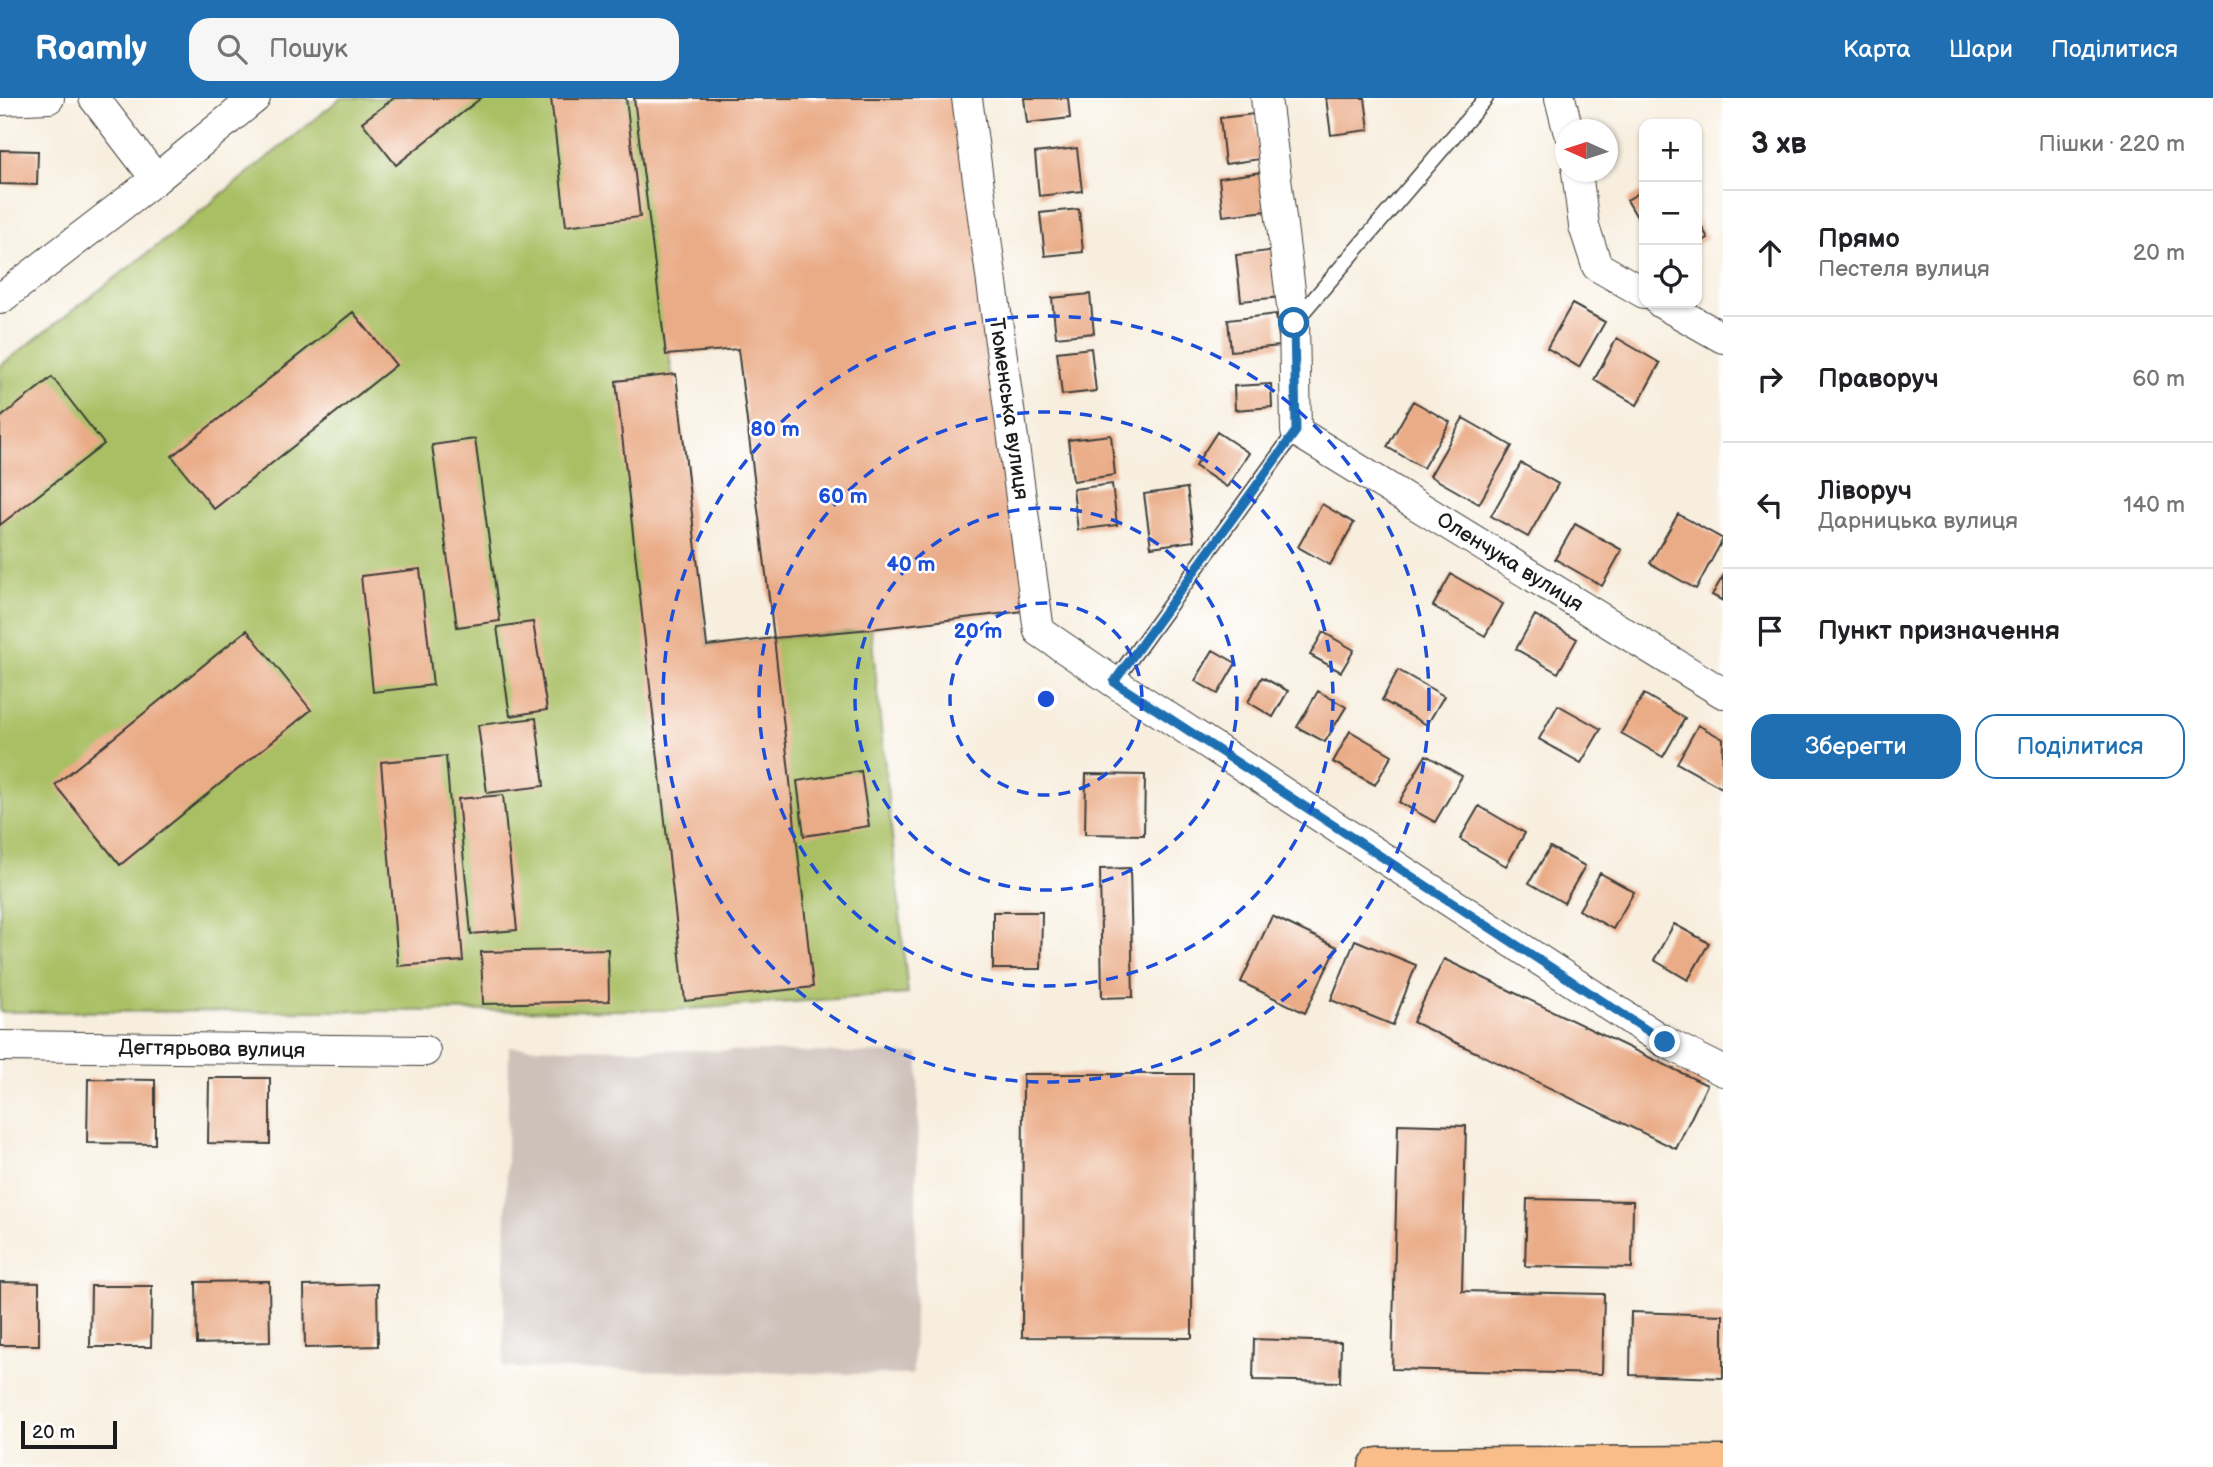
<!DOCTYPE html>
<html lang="uk">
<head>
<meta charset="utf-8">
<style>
	body { margin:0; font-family:"Balsamiq Sans",sans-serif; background:#f6f6f6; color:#202124 }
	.controls { position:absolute; right:21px; top:21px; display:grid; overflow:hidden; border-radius:14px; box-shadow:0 2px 5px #0004 }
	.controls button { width:63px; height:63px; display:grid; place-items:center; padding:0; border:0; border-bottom:2px solid #e0e0e0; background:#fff; color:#202124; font:35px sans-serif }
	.compass { position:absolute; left:1555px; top:21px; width:63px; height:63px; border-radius:50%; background:#fff; box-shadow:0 2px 5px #0004; rotate:273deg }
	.scale { position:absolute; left:21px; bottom:18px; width:96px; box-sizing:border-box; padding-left:7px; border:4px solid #1c1c1c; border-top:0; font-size:19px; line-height:24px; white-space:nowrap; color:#1c1c1c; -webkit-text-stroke:5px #fff; paint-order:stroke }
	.stop { position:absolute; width:21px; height:21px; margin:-16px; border:5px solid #1f6fb2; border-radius:50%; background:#fff }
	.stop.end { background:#1f6fb2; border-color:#fff; box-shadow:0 2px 7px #0008 }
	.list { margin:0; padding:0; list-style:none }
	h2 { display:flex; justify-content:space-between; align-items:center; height:91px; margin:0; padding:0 28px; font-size:30px }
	h2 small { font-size:23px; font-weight:400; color:#757577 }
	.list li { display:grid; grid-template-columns:46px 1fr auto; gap:21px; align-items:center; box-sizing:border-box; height:126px; padding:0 28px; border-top:2px solid #e0e0e0 }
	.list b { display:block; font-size:26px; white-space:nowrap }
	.list p { margin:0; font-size:23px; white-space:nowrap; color:#757577 }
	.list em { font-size:23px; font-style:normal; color:#757577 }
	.actions { display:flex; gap:14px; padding:21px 28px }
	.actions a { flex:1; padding:16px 0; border:2px solid #1f6fb2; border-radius:21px; text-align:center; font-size:24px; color:#1f6fb2 }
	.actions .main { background:#1f6fb2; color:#fff }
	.icon { flex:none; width:38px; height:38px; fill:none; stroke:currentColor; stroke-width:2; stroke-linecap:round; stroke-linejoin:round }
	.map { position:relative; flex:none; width:1723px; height:1369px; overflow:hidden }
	header { display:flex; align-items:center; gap:42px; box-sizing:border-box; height:98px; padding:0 35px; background:#1f6fb2; color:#fff }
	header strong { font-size:33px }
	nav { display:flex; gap:38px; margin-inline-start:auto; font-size:24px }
	.search { width:490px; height:63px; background:#f6f6f6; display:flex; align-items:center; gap:18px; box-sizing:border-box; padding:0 24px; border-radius:21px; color:#757577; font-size:26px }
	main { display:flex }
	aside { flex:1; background:#fff }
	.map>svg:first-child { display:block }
	.industrial { fill:#cec1ba }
	.green { fill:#a9bf64; stroke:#626e40; stroke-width:2 }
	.building { fill:#eaac87 }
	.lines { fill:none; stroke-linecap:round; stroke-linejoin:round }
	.lane-casing { stroke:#3d3c39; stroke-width:17 }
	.street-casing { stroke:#3d3c39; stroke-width:32 }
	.primary-casing { stroke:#3d3c39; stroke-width:41 }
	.lane { stroke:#fff; stroke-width:14 }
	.street { stroke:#fff; stroke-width:30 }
	.primary { stroke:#f8bd89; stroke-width:38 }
	.route { stroke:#1f6fb2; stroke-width:9 }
	.ring { fill:none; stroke:#1d4ed8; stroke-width:3.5; stroke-dasharray:12 9 }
	.labels { text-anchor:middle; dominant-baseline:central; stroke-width:5; stroke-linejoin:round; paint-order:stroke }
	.street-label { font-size:21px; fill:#1c1c1c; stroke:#fff }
	.centre { fill:#1d4ed8; stroke:#fff; stroke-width:3.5 }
	.ring-label { font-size:21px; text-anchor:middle; font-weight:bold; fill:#1d4ed8; stroke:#fff; stroke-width:5; stroke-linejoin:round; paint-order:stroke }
</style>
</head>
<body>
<header>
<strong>Roamly</strong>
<div class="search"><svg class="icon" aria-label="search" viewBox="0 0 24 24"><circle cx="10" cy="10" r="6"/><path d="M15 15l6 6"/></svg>Пошук</div>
<nav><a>Карта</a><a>Шари</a><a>Поділитися</a></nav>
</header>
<main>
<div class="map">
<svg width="1723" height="1369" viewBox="0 0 1723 1369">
	<rect width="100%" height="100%" fill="#fff"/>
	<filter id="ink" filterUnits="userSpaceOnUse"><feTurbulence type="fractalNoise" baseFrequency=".0143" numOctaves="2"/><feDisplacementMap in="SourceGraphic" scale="14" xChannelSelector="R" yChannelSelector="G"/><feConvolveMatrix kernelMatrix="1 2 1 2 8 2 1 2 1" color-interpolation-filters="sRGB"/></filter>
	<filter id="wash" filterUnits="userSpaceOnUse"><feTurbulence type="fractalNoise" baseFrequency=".00686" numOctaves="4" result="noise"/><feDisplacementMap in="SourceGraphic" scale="28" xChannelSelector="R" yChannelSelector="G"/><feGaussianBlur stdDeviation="1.57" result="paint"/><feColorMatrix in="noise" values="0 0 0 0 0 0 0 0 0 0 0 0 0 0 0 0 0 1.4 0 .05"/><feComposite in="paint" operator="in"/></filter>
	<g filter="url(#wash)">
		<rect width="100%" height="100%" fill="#f7eede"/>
		<path class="industrial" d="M 509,949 L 919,956 L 913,1277 L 503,1270 Z"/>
		<path class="green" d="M 341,0 L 636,0 L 707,547 L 871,531 L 908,896 L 673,912 L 0,914 L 0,268 L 170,138 Z"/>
		<g id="blocks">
			<path class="building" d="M 394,0 L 481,0 L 396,67 L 362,24 Z
				M 551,0 L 626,0 L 640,119 L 566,128 Z
				M 634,0 L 959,0 L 1032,512 L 871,531 L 774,540 L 738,251 L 666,257 Z
				M 1024,0 L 1068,0 L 1070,20 L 1027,25 Z
				M 1326,0 L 1365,0 L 1369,32 L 1331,37 Z
				M 1254,16 L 1260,61 L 1225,66 L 1220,20 Z
				M 1077,50 L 1082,93 L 1039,98 L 1035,55 Z
				M 0,52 L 38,53 L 37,87 L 0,86 Z
				M 1263,74 L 1267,113 L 1223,118 L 1219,80 Z
				M 1644,92 L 1644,131 L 1627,102 Z
				M 1079,111 L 1083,154 L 1045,158 L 1040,115 Z
				M 1697,121 L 1708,140 L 1697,147 Z
				M 1276,152 L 1282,199 L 1241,203 L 1236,157 Z
				M 1090,196 L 1094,235 L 1056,239 L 1052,200 Z
				M 1572,206 L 1605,224 L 1579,269 L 1547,250 Z
				M 353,214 L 396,267 L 214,411 L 172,358 Z
				M 1276,216 L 1280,248 L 1231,253 L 1228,222 Z
				M 1617,240 L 1660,265 L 1637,307 L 1594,282 Z
				M 1091,250 L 1096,293 L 1062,297 L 1057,254 Z
				M 676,276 L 707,548 L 774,540 L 813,889 L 685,903 L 616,283 Z
				M 52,279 L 104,346 L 0,427 L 0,320 Z
				M 1271,286 L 1272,309 L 1235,312 L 1234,288 Z
				M 1413,303 L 1450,324 L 1423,370 L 1387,349 Z
				M 1463,320 L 1512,348 L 1479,406 L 1430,378 Z
				M 1217,334 L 1249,355 L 1227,389 L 1195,368 Z
				M 1111,337 L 1115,377 L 1073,383 L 1068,342 Z
				M 475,341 L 500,523 L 457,529 L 432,347 Z
				M 1521,365 L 1558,386 L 1528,439 L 1491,418 Z
				M 1112,386 L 1117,427 L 1078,432 L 1073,391 Z
				M 1187,390 L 1194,443 L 1151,449 L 1144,396 Z
				M 1322,406 L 1354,425 L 1330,467 L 1298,449 Z
				M 1678,416 L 1723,441 L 1696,491 L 1650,465 Z
				M 1575,426 L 1622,452 L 1602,488 L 1555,461 Z
				M 420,471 L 433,587 L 373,594 L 361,478 Z
				M 1451,476 L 1503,506 L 1485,538 L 1433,508 Z
				M 1723,478 L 1723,503 L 1712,497 Z
				M 1535,517 L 1577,541 L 1558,575 L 1516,551 Z
				M 533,524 L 547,612 L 510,618 L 497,529 Z
				M 247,532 L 311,612 L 120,767 L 55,687 Z
				M 1323,534 L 1354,552 L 1341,574 L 1310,557 Z
				M 1213,552 L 1236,565 L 1218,596 L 1195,583 Z
				M 1398,572 L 1444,598 L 1427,627 L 1382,602 Z
				M 1262,579 L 1288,593 L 1273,619 L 1248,604 Z
				M 1318,593 L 1346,609 L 1325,644 L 1297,629 Z
				M 1644,596 L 1685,620 L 1663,659 L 1621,635 Z
				M 1558,607 L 1601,631 L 1581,665 L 1539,641 Z
				M 536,620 L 544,688 L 487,695 L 478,627 Z
				M 1698,627 L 1723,641 L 1722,690 L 1677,665 Z
				M 1350,633 L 1392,657 L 1375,687 L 1333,664 Z
				M 1426,657 L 1462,678 L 1435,724 L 1399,704 Z
				M 446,658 L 463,863 L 398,868 L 381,664 Z
				M 861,673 L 869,728 L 804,738 L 797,683 Z
				M 1086,676 L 1145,677 L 1144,737 L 1085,736 Z
				M 503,697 L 517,832 L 471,836 L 458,701 Z
				M 1479,708 L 1525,735 L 1506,768 L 1460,741 Z
				M 1550,749 L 1585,768 L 1564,805 L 1529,785 Z
				M 1130,770 L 1133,899 L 1102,900 L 1100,771 Z
				M 1600,775 L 1634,794 L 1613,831 L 1579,812 Z
				M 993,814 L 1042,814 L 1041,871 L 993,871 Z
				M 1272,818 L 1337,849 L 1305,915 L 1241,884 Z
				M 1674,826 L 1709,845 L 1688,882 L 1654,862 Z
				M 1355,842 L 1416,867 L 1393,927 L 1331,902 Z
				M 608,851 L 609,903 L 483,906 L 481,854 Z
				M 1444,861 L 1707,987 L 1676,1051 L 1413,924 Z
				M 1023,976 L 1193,976 L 1192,1240 L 1022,1239 Z
				M 209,980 L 270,980 L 270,1046 L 208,1045 Z
				M 88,981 L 155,982 L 155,1046 L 87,1045 Z
				M 1398,1026 L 1466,1028 L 1462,1193 L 1604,1196 L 1602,1276 L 1392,1271 Z
				M 1527,1101 L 1633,1103 L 1632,1170 L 1525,1168 Z
				M 269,1183 L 270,1244 L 197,1246 L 196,1184 Z
				M 0,1184 L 39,1185 L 39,1247 L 0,1247 Z
				M 377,1186 L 378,1248 L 305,1250 L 304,1188 Z
				M 91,1188 L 152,1188 L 151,1249 L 90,1249 Z
				M 1631,1214 L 1723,1217 L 1723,1280 L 1630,1277 Z
				M 1254,1241 L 1341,1244 L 1340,1284 L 1253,1282 Z"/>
		</g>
	</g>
	<g filter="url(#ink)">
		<use href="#blocks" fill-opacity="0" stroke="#3d3c39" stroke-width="2"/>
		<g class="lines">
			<g class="lane-casing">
				<path id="lane" d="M 1296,222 L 1486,0
					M 1114,584 L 1296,333"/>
			</g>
			<g class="street-casing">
				<path id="street" d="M 94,0 L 156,81
					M 967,0 L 1039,533 L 1114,584 L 1665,944 L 1723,973
					M 1266,0 L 1294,224 L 1296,333 L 1723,595
					M 1560,0 L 1568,32
					M 0,2 L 49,0
					M 1577,74 L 1584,128 L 1597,168 L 1644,195
					M 0,201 L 156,81 L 255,0
					M 1661,205 L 1723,240
					M 0,948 L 425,953"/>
			</g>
			<g class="primary-casing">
				<path id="primary" d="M 1378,1369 L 1723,1367"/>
			</g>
			<use href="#lane" class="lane"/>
			<use href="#street" class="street"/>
			<use href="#primary" class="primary"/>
		</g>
	</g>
	<g class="lines" filter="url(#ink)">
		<path class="route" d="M 1294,225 L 1296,333 L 1114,584 L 1665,944"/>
	</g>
	<g class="ring">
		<circle cx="1046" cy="601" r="96"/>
		<circle cx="1046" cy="601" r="191"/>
		<circle cx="1046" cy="601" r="287"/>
		<circle cx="1046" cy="601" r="383"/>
	</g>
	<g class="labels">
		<g class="street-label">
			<text transform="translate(1009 311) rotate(82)">Тюменська вулиця</text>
			<text transform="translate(1510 464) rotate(32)">Оленчука вулиця</text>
			<text transform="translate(212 951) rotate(1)">Дегтярьова вулиця</text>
		</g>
	</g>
	<circle cx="1046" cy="601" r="10" class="centre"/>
	<g class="ring-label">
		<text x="775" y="338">80 m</text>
		<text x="843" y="405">60 m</text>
		<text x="911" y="473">40 m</text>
		<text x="978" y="540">20 m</text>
	</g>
</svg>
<div class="controls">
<button>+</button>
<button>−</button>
<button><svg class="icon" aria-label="locate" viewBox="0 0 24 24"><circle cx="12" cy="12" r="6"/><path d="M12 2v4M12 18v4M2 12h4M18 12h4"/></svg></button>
</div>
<svg class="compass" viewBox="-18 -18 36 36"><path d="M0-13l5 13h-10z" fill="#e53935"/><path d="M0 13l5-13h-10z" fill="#757577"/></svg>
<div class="scale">20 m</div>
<div class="stop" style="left:1294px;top:225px"></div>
<div class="stop end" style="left:1665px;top:944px"></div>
</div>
<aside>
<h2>3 хв<small>Пішки · 220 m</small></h2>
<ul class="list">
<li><svg class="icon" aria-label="ahead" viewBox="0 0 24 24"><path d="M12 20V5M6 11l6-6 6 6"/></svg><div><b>Прямо</b><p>Пестеля вулиця</p></div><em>20 m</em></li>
<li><svg class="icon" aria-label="right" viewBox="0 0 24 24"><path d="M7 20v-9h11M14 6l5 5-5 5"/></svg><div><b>Праворуч</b></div><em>60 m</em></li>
<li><svg class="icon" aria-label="left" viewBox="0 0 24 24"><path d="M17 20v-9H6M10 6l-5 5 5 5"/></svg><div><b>Ліворуч</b><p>Дарницька вулиця</p></div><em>140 m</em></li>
<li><svg class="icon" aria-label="arrive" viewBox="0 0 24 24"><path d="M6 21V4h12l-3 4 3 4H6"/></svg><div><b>Пункт призначення</b></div></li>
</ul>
<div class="actions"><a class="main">Зберегти</a><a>Поділитися</a></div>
</aside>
</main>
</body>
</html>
